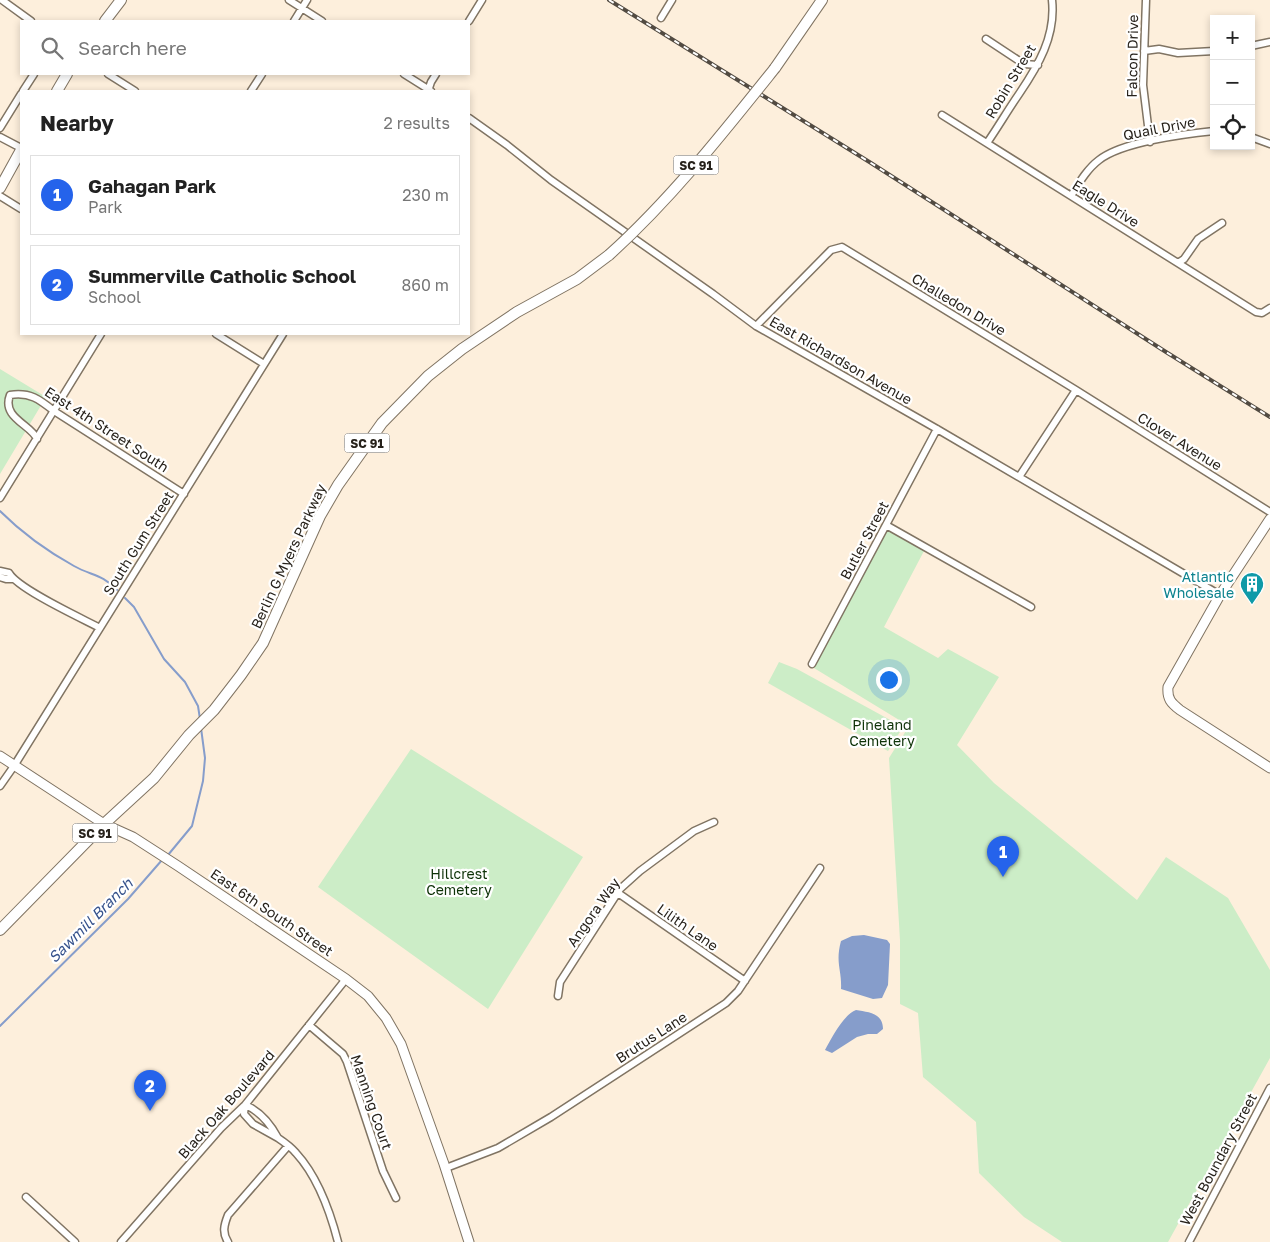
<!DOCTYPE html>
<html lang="en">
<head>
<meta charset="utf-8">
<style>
	body { margin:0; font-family:"Golos Text",sans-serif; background:#f2f2f2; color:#222 }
	.controls { position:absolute; right:15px; top:15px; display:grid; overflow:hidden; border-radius:0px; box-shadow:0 2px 8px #0003 }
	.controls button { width:45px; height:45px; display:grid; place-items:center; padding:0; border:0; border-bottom:1px solid #e0e0e0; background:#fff; color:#222; font:25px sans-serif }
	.you { position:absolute; left:888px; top:679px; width:18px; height:18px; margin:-12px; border:4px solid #fff; border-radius:50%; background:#1a73e8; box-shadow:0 0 0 8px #1a73e833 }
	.badge { display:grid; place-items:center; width:32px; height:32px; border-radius:50%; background:#2563eb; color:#fff; font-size:16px; font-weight:700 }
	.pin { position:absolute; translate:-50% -41px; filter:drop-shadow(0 1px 2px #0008) }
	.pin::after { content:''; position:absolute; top:26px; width:18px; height:15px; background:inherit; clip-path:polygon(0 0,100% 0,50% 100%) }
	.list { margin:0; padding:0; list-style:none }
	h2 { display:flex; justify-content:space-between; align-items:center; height:65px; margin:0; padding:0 20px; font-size:21px }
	h2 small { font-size:16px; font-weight:400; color:#767676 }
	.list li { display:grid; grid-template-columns:32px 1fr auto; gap:15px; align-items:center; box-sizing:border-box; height:80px; margin:0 10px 10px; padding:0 10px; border:1px solid #e0e0e0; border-radius:0px }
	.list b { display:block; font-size:19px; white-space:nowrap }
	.list p { margin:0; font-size:16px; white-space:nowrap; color:#767676 }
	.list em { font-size:16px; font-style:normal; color:#767676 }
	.icon { flex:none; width:28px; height:28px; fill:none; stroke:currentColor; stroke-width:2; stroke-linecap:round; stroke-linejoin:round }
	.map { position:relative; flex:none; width:1270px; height:1242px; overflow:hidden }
	.search { position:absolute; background:#fff; box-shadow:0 2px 8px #0003; left:20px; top:20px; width:450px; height:55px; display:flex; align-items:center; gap:12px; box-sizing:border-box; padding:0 18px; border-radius:0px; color:#767676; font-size:19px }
	.panel { position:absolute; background:#fff; box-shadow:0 2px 8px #0003; left:20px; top:90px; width:450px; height:245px; border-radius:0px }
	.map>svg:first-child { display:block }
	.green { fill:#ccedc7 }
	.water { fill:#869dcb }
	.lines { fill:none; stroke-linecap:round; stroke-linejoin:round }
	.stream { stroke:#869dcb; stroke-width:2 }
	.street-casing { stroke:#807463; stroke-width:9 }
	.secondary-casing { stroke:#807463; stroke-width:11 }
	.primary-casing { stroke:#807463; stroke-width:12 }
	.street { stroke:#fff; stroke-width:6 }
	.secondary { stroke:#fff; stroke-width:9 }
	.primary { stroke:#fff; stroke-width:10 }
	.rail-casing { stroke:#524b42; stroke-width:4 }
	.rail { stroke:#fff; stroke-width:2; stroke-dasharray:5.5; stroke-linecap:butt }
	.primary-bridge-casing { stroke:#807463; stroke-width:12; stroke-linecap:butt }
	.primary-bridge { stroke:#fff; stroke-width:10 }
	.labels { text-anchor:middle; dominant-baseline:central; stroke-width:4.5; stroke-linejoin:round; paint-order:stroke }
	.shield { fill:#fff; stroke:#68645f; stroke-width:1 }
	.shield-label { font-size:12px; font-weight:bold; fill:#27221b }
	.street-label { font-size:14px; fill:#27221b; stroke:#fff }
	.culture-label { font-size:14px; fill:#0d838f; stroke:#fff; text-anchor:end }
	.park-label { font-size:14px; fill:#0d3207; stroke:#fff }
	.water-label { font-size:15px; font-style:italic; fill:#36528c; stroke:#fff }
</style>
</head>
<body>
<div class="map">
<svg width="1270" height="1242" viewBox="0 0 1270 1242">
	<rect width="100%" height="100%" fill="#fdefdc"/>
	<path class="green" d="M 0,369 L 46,397 L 0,474 Z
		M 887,530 L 924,551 L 884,627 L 938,658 L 948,649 L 999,677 L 957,745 L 994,783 L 1137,900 L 1166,857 L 1228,898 L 1270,970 L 1270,1058 L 1168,1242 L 1062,1242 L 1024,1217 L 979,1173 L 976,1122 L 923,1077 L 918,1013 L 900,1004 L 900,940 L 889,758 L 909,726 L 809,665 Z
		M 779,662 L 797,669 L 903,727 L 888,751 L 768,683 Z
		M 411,749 L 583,857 L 488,1009 L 318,887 Z"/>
	<path class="water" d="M 864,935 L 887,940 L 890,944 L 888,985 L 882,998 L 873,999 L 841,989 C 842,970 835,963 841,941 L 852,936 Z
		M 856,1010 C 868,1012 883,1013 883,1029 L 877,1034 L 868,1034 L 857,1037 L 832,1053 L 825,1050 C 831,1039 844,1014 856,1010 Z"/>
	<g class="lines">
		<path class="stream" d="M 0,511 C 22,533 47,551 74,566 C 92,576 102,574 117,590
			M 125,598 L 134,607 L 164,659 L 185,682 L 198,706 L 200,719
			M 168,855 L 192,826 L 203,781 L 205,758 L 201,728
			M 0,1026 L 128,899 L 162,860"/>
		<g class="street-casing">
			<path id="street" d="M 2,0 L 31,21
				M 289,0 L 322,21
				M 1146,0 L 1143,85 L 1150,142
				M 661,18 L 672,0
				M 294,21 L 307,0
				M 469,21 L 482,0
				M 986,39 L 1024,64 L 1038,65
				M 1251,46 L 1270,42
				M 1144,51 L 1159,49 L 1178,53 L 1214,51
				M 108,74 L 135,91
				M 404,74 L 431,91
				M 23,91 L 34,74
				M 251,91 L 262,74
				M 428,91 L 431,82 L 436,74
				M 942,115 L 1256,312 L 1262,313 L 1270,308
				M 469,118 L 507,145 L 551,180 L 713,294 L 756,326 L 937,429 L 1220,595
				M 0,128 L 21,94
				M 0,137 L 21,148
				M 1251,137 L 1270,144
				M 987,143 C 998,127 1008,110 1019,94 C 1038,66 1056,36 1052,0
				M 0,196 L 21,209
				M 1071,196 C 1079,183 1087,169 1099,160 C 1122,142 1184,134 1214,131
				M 1178,263 L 1184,259 L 1198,239 L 1222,223
				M 756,326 L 831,250 L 842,247 L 1076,390 L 1270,512
				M 216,334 L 264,364
				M 37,439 C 32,425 1,418 10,395 C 30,392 39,399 54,411 L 184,494
				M 1019,477 L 1076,390
				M 0,498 L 101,334
				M 886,525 L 1031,607
				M 0,571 L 9,573 C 18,589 81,618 100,628
				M 0,577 L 6,579 L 12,579
				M 812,664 L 937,429
				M 0,786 L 14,766 L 283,334
				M 618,893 L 745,981
				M 558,996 L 560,982 L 620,889 L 640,871 L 694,831 L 714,822
				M 309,1025 L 343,1054 L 347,1062 L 383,1171 L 396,1198
				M 245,1105 C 260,1111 270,1123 278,1138 L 253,1124 L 244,1114 Z
				M 278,1138 C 284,1142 291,1147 296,1153 C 318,1177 330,1211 338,1242
				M 446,1168 L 498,1148 L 551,1117 L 726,1003 L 738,991 L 820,868
				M 26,1197 L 75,1242
				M 121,1242 L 221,1128 L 245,1105 L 346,979
				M 228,1242 C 222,1233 224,1225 228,1215 L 288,1146
				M 1189,1242 L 1270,1088"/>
		</g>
		<g class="secondary-casing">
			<path id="secondary" d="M 1270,519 L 1220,595 L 1168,687 C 1167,699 1171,703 1180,710 L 1270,768
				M 0,756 L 104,824 L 133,837 L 178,866 L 346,979 L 368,996 L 386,1018 L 401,1044 L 444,1164 L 469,1242"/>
		</g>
		<g class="primary-casing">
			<path id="primary" d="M 105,21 L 121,0
				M 775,68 L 822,0
				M 57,91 L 67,74
				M 0,188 L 21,150
				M 0,930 L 104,824 L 154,778 L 189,735 L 214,710 L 241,675 L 263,643 L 320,516 L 338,485 L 382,423 L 428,376 L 462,349 L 517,312 L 577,279 L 609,255"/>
		</g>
		<use href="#street" class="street"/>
		<use href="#secondary" class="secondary"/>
		<use href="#primary" class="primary"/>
		<g class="rail-casing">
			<path id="rail" d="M 609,0 L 871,163 L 1166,352 L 1270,417"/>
		</g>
		<use href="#rail" class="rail"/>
		<g class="primary-bridge-casing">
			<path id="primary-bridge" d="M 609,255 C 671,199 723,133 775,68"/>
		</g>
		<use href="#primary-bridge" class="primary-bridge"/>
	</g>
	<defs>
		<g id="building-pin" transform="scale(1.25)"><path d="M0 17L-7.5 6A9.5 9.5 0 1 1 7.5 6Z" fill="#0f9aa8" stroke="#fff"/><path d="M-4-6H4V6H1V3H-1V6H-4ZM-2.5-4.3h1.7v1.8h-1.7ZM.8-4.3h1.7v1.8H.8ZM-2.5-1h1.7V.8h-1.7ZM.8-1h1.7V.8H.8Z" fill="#fff"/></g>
	</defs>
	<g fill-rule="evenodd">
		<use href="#building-pin" x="1252" y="584"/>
	</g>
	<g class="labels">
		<g class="shield">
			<rect x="673.5" y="155.5" width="45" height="19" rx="4"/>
			<rect x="344.5" y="433.5" width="45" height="19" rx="4"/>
			<rect x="72.5" y="823.5" width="45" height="19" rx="4"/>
		</g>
		<g class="shield-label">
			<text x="696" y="165">SC 91</text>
			<text x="367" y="443">SC 91</text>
			<text x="95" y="833">SC 91</text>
		</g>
		<g class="street-label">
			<text transform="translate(1132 56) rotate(-89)">Falcon Drive</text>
			<text transform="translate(1010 81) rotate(-59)">Robin Street</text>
			<text transform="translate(1159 128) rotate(-11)">Quail Drive</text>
			<text transform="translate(1106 203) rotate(32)">Eagle Drive</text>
			<text transform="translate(959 304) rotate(31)">Challedon Drive</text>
			<text transform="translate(841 360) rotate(30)">East Richardson Avenue</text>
			<text transform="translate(107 429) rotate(33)">East 4th Street South</text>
			<text transform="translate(1180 441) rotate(32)">Clover Avenue</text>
			<text transform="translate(864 540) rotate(-62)">Butler Street</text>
			<text transform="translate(138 543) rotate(-58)">South Gum Street</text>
			<text transform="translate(288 556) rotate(-65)">Berlin G Myers Parkway</text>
			<text transform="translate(272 912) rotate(34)">East 6th South Street</text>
			<text transform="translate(593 912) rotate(-55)">Angora Way</text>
			<text transform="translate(688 927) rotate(35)">Lilith Lane</text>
			<text transform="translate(651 1037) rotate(-33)">Brutus Lane</text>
			<text transform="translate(372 1102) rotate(71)">Manning Court</text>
			<text transform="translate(226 1104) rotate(-49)">Black Oak Boulevard</text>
			<text transform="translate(1218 1159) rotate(-62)">West Boundary Street</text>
		</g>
		<g class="culture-label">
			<text x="1234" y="576">Atlantic<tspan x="1234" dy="16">Wholesale</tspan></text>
		</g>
		<g class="park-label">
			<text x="882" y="724">Pineland<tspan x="882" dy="16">Cemetery</tspan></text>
			<text x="459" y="873">Hillcrest<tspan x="459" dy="16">Cemetery</tspan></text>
		</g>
		<g class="water-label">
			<text transform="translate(90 920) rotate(-45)">Sawmill Branch</text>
		</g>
	</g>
</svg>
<div class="controls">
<button>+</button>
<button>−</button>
<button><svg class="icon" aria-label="locate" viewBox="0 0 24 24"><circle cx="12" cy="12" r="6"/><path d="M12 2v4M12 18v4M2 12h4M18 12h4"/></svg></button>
</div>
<div class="you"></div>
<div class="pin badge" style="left:1003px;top:877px">1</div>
<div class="pin badge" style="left:150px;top:1111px">2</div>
<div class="search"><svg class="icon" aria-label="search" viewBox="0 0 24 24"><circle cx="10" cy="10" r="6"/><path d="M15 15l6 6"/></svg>Search here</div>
<section class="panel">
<h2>Nearby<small>2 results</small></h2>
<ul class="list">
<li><span class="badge">1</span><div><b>Gahagan Park</b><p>Park</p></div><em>230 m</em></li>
<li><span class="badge">2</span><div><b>Summerville Catholic School</b><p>School</p></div><em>860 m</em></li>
</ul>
</section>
</div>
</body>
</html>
